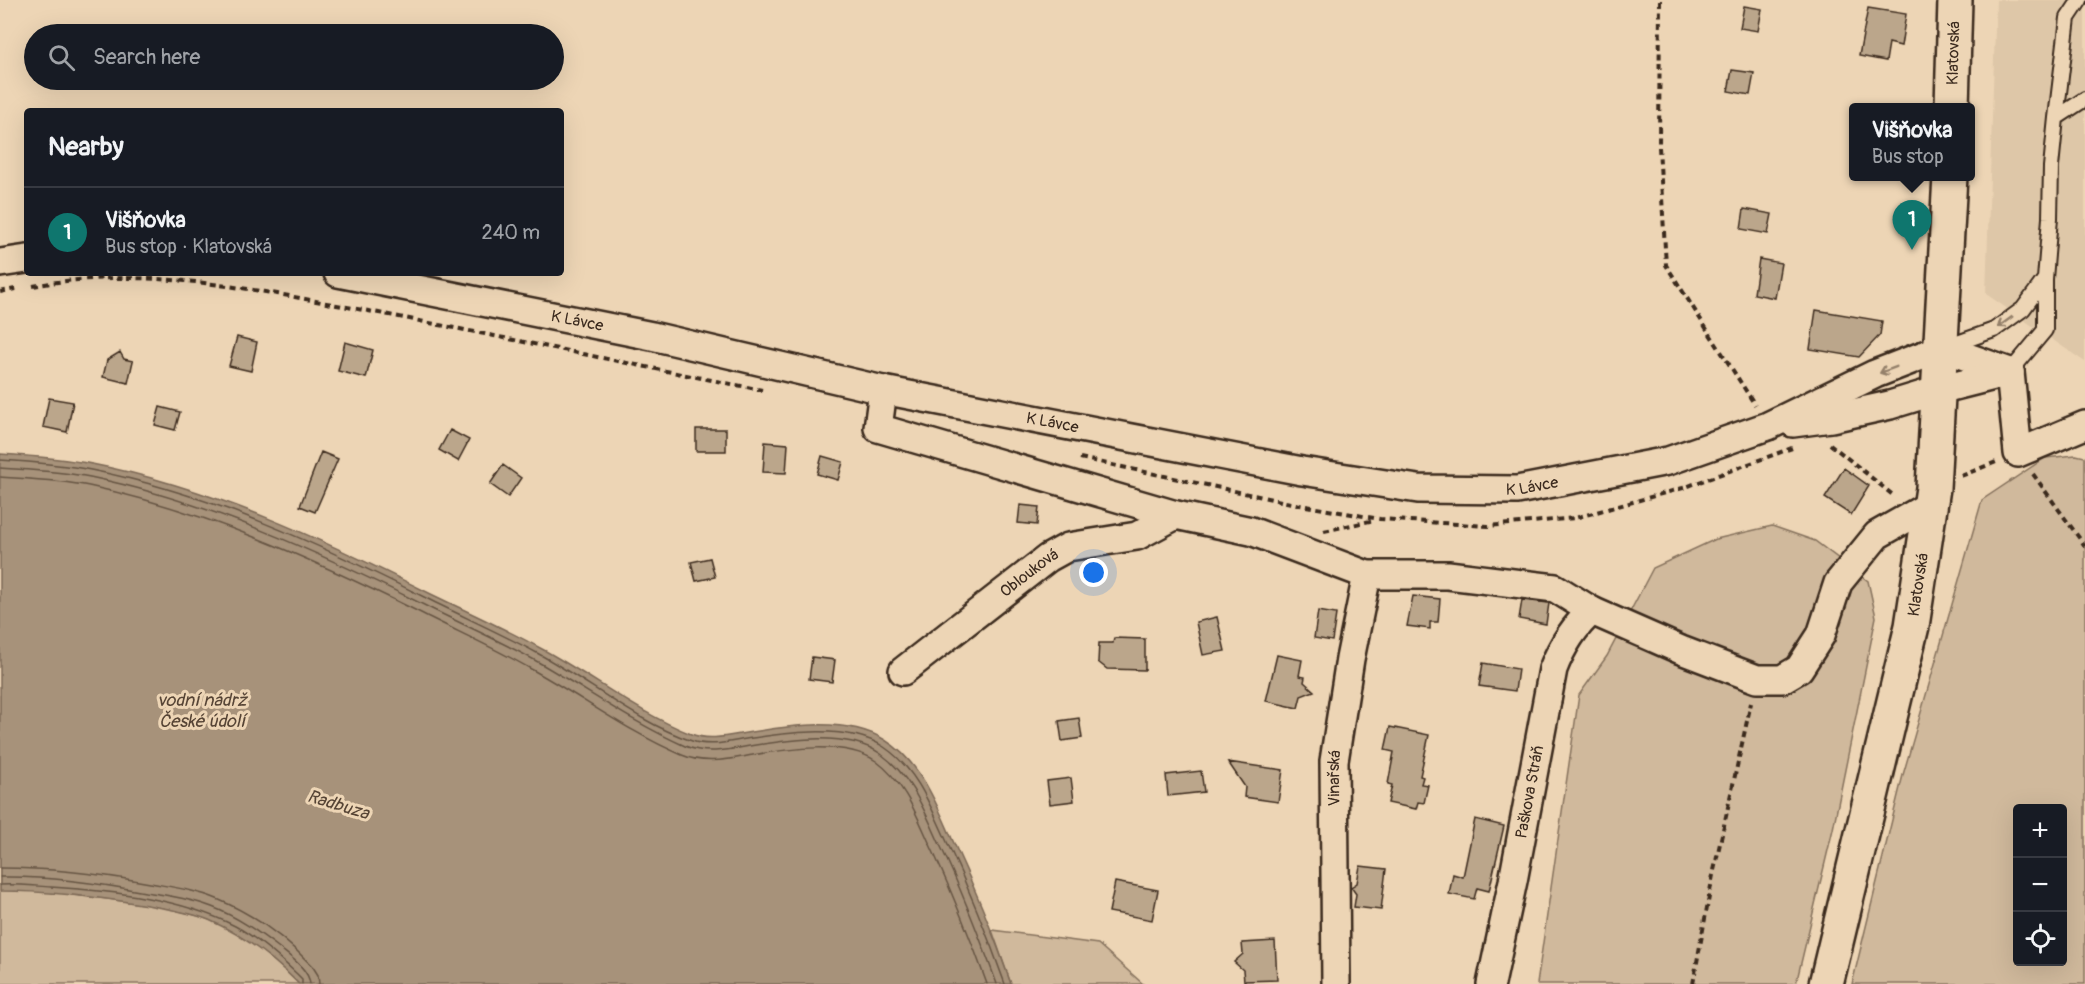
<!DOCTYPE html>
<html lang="en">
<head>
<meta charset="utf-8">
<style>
	body { margin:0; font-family:Pangolin,sans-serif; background:#242831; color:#f1f3f6 }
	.controls { position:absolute; right:18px; bottom:18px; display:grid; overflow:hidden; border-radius:6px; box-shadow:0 6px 24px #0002 }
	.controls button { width:54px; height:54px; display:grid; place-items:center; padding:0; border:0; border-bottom:2px solid #363941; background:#171b24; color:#f1f3f6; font:30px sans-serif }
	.you { position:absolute; left:1094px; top:573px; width:21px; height:21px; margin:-15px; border:4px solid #fff; border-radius:50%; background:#1a73e8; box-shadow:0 0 0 9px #1a73e833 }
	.badge { display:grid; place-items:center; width:39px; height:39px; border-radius:50%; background:#0f766e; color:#fff; font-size:20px; font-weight:700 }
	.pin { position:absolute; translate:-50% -50px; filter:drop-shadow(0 2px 3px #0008) }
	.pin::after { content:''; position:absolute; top:32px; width:21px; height:18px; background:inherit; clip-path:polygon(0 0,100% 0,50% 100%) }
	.popup { position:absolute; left:1849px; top:103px; width:126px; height:78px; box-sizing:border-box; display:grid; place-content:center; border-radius:6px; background:#171b24; filter:drop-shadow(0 2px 4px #0005); font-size:20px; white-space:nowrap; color:#9ea1a6 }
	.popup b { font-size:22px; color:#f1f3f6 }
	.popup::after { content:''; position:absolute; left:50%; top:100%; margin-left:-12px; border:12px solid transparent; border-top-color:#171b24 }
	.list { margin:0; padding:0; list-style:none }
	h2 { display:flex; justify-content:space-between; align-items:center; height:78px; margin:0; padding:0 24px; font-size:26px }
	h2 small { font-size:20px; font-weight:400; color:#9ea1a6 }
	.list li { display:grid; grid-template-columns:39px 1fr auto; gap:18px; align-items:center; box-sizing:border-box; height:90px; padding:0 24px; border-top:2px solid #363941 }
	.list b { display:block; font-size:22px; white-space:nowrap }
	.list p { margin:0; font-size:20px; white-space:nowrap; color:#9ea1a6 }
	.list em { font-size:20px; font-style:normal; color:#9ea1a6 }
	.icon { flex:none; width:33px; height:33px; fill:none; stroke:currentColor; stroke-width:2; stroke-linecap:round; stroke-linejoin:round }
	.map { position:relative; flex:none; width:2085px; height:984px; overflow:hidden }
	.search { position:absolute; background:#171b24; box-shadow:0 6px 24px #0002; left:24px; top:24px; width:540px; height:66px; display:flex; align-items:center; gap:15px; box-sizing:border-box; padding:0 21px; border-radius:33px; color:#9ea1a6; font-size:22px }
	.panel { position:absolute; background:#171b24; box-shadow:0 6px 24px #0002; left:24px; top:108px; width:540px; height:168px; border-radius:6px }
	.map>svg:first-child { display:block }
	.built { fill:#dec7a8 }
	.green { fill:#d0b99c; stroke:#86725d; stroke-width:1.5; fill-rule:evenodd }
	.water { fill:#a7927a; stroke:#7c6855; stroke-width:1.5 }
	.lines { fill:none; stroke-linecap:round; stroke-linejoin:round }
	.shore { stroke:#665443; stroke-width:1.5 }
	.building { fill:#bba68b; stroke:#3b2a1e; stroke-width:1.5 }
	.lane-casing { stroke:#3b2a1e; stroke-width:18 }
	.street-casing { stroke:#3b2a1e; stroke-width:32 }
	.secondary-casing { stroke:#3b2a1e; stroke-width:38 }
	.path { stroke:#3b2a1e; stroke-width:4; stroke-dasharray:6 4.5; stroke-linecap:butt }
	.lane { stroke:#edd5b5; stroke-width:14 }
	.street { stroke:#edd5b5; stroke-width:27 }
	.secondary { stroke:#edd5b5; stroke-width:33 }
	.oneway { stroke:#94806a }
	.labels { text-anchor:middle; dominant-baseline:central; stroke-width:6; stroke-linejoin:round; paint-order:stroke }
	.street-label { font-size:16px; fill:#3b2a1e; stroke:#edd5b5 }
	.water-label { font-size:18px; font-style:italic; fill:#564435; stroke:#edd5b5 }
</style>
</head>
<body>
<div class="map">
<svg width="2085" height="984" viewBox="0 0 2085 984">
	<rect width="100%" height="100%" fill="#edd5b5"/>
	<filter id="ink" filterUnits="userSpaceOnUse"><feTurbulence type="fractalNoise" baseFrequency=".0167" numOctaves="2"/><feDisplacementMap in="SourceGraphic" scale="12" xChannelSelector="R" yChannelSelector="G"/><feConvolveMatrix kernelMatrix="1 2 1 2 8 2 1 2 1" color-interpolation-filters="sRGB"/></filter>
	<g filter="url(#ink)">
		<path class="built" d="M 1996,0 L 2085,0 L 2085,362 L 1986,294 Z"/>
		<path class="green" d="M 2076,455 L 2085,457 L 2085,984 L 1852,984 L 1903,775 L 1982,500 L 2045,458 ZM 2018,808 L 2062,808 L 2062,962 L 2018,962 Z
			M 1772,526 L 1815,541 L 1868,581 L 1876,617 L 1833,829 L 1796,984 L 1537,984 L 1579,695 L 1607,656 L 1653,568 L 1716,539 Z
			M 0,695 L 71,895 C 112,899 155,904 195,915 C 235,926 270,955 299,984 L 0,984 Z
			M 992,930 L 1098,944 L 1143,984 L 1011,984 Z"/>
		<path class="water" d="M 0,454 C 31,456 62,458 92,464 C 211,487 324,540 431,594 C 468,612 506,629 542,649 C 592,676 638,713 691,734 C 709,741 728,736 746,733 C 789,726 846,716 885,740 C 921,762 937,805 953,841 C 975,888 994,935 1011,984 L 299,984 C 273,958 243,935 209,920 C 190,912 167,909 147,905 C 98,897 49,891 0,891 Z"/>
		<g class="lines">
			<path class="shore" d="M 0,460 C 31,462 61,464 91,470 C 209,493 321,545 428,599 C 464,617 502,634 537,653 C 589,681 636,722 692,741 C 709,747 728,742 746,739 C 786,733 848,723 884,747 C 917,769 931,807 947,842 C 969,889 988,936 1005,984
				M 0,468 C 30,470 60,471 90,477 C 207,501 318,552 424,605 C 461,624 501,641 538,662 C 587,690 633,723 685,746 C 706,755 728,750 750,746 C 788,740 847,730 881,754 C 913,777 926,815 942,849 C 963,893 980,938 997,984
				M 0,477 C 30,479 60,480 89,486 C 204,510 314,560 419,612 C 456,631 495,648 531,669 C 582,697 628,732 682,755 C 705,765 729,759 753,755 C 788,749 845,740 876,761 C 906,783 918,819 933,851 C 953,895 971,939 987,984
				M 0,868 C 50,868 101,874 150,883 C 172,887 195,890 217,899 C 253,914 286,938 313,967 L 318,975 L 319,984
				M 0,877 C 48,876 98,883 145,892 C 168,895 191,899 212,907 C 238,917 260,933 282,950 C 292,958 309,970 310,984
				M 0,885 C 17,884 34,886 51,887 C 112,891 180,898 235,926 C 258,938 279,957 297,974 L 302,979 L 302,984"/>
		</g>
		<path class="building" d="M 1744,6 L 1762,9 L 1758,31 L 1740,28 Z
			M 1868,8 L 1906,14 L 1901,46 L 1889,43 L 1886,61 L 1859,56 Z
			M 1732,70 L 1754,73 L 1750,95 L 1728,91 Z
			M 1744,209 L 1772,214 L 1768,234 L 1741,229 Z
			M 1759,259 L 1781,263 L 1775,298 L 1754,294 Z
			M 1816,310 L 1882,321 L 1880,335 L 1859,357 L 1810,349 Z
			M 237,337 L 257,342 L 251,371 L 229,366 Z
			M 345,342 L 373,350 L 366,378 L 338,371 Z
			M 120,352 L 124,359 L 133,361 L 128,383 L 103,377 L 107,360 Z
			M 49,398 L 73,402 L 67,432 L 43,427 Z
			M 160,407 L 180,412 L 175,430 L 155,425 Z
			M 696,429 L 726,429 L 726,451 L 696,451 Z
			M 450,430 L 469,440 L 458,461 L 439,450 Z
			M 765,442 L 788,444 L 786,473 L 763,472 Z
			M 321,452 L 338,459 L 315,512 L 300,506 Z
			M 822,456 L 843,462 L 838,480 L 817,474 Z
			M 503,465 L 521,478 L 508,497 L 490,484 Z
			M 1844,468 L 1869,486 L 1851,515 L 1825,498 Z
			M 1020,505 L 1039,507 L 1037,525 L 1018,523 Z
			M 710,558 L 715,577 L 696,581 L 691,562 Z
			M 1413,596 L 1440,599 L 1438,622 L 1430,622 L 1430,629 L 1407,626 Z
			M 1522,600 L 1549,603 L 1546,624 L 1519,619 Z
			M 1318,611 L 1336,614 L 1332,641 L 1314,638 Z
			M 1217,617 L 1225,651 L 1203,655 L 1196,622 Z
			M 1114,638 L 1145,639 L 1145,670 L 1107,669 L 1098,662 L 1099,643 L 1113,643 Z
			M 1277,655 L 1302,660 L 1299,676 L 1305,677 L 1304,682 L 1314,691 L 1301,696 L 1298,708 L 1266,701 Z
			M 812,657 L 835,660 L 832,682 L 809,679 Z
			M 1483,663 L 1518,669 L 1515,691 L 1479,686 Z
			M 1079,718 L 1082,738 L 1062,741 L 1059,721 Z
			M 1390,727 L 1429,735 L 1420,776 L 1423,777 L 1421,784 L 1428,785 L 1424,803 L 1418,802 L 1416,809 L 1388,803 L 1392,785 L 1388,784 L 1394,752 L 1385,750 Z
			M 1228,762 L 1283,770 L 1278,802 L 1244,797 L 1245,787 Z
			M 1201,771 L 1204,792 L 1168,796 L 1166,775 Z
			M 1071,778 L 1074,801 L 1050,804 L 1047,781 Z
			M 1475,819 L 1504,826 L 1489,891 L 1477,888 L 1474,899 L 1449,894 L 1453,874 L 1463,877 Z
			M 1360,866 L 1386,869 L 1381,910 L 1354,907 L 1356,894 L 1351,887 L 1357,883 Z
			M 1115,882 L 1158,890 L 1152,920 L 1109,912 Z
			M 1275,941 L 1277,980 L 1244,981 L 1243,970 L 1234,962 L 1243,954 L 1242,943 Z"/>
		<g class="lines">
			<g class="lane-casing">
				<path id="lane" d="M 2056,118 L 2085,99
					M 1946,347 L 1994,330 L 2023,309 L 2045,279
					M 2010,372 L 2045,330 L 2045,279 L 2050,218 L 2051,167 L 2056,118 L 2068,18 L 2080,0"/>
			</g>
			<g class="street-casing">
				<g id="street">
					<path d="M 0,263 L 27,259"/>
					<path id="s1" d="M 338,273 L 652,336 L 883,390 L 1302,471 L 1418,489 L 1517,490 L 1668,461 L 1768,426 L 1875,374 L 1942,348 L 2010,372"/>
					<path d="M 2010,372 L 2018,453 L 2085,425"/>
					<path d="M 883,390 L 878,428 L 1176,515 L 1251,531 L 1367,575 L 1448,575 L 1555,588 L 1592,611 L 1681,650 L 1757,679 L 1782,679 L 1799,669 L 1821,635 L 1838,583 L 1877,535 L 1930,505"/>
					<path d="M 1793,423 L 1831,418 L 1890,405 L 1939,390 L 2010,372"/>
					<path id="s2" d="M 903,671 L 1048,558 L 1068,547 L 1137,536 L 1176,515"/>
					<path id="s3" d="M 1336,984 L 1334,761 L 1350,659 L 1367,575"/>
					<path id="s4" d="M 1491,984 L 1513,881 L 1553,669 C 1562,646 1573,627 1592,611"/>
				</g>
			</g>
			<g class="secondary-casing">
				<g id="secondary">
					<path id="s5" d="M 1952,107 L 1955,0"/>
					<path id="s6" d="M 1826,984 L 1912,626 L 1933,488 L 1950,176"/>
				</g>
			</g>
			<path class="path" d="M 1660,0 L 1659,147 L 1666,265 L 1755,405
				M 33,286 C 149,264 266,292 379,313 C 507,338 634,365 762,390
				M 0,292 L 20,288
				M 1830,444 L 1894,496
				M 1080,458 L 1300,505 L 1380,519 L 1488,526 L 1575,518 L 1683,488 L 1792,448
				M 2033,474 L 2085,546
				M 1961,476 L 1996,462
				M 1324,531 L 1375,520
				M 1693,984 L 1713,875 L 1751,703"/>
			<use href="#lane" class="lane"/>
			<use href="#street" class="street"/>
			<use href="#secondary" class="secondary"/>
		</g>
		<defs><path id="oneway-shaft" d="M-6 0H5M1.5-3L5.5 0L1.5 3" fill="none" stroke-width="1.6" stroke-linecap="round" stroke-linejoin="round" transform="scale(1.5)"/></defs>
		<g class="oneway">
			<use href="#oneway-shaft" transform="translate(2005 322) rotate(144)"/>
			<use href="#oneway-shaft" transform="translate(1888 370) rotate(159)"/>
		</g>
	</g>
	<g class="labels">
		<g class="street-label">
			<text stroke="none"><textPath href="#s5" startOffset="54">Klatovská</textPath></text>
			<text stroke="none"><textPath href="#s1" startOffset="244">K Lávce</textPath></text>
			<text stroke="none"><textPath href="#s1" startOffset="730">K Lávce</textPath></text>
			<text stroke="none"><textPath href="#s1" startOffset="1216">K Lávce</textPath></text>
			<text stroke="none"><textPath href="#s2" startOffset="160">Oblouková</textPath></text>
			<text stroke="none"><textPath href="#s6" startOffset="410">Klatovská</textPath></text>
			<text stroke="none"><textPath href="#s3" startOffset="206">Vinařská</textPath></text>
			<text stroke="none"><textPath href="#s4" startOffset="196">Paškova Stráň</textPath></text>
		</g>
		<g class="water-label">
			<text x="202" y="700">vodní nádrž<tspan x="202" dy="21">České údolí</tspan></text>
			<text transform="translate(338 805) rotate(17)">Radbuza</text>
		</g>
	</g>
</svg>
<div class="controls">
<button>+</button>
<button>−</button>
<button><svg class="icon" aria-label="locate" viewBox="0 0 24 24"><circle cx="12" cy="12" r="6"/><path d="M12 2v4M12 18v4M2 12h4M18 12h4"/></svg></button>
</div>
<div class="you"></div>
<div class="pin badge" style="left:1912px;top:250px">1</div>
<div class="popup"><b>Višňovka</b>Bus stop</div>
<div class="search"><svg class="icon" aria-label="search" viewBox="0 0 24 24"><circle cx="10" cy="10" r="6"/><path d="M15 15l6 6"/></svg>Search here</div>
<section class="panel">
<h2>Nearby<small></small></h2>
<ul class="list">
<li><span class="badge">1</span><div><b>Višňovka</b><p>Bus stop · Klatovská</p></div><em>240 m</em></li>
</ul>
</section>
</div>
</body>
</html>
